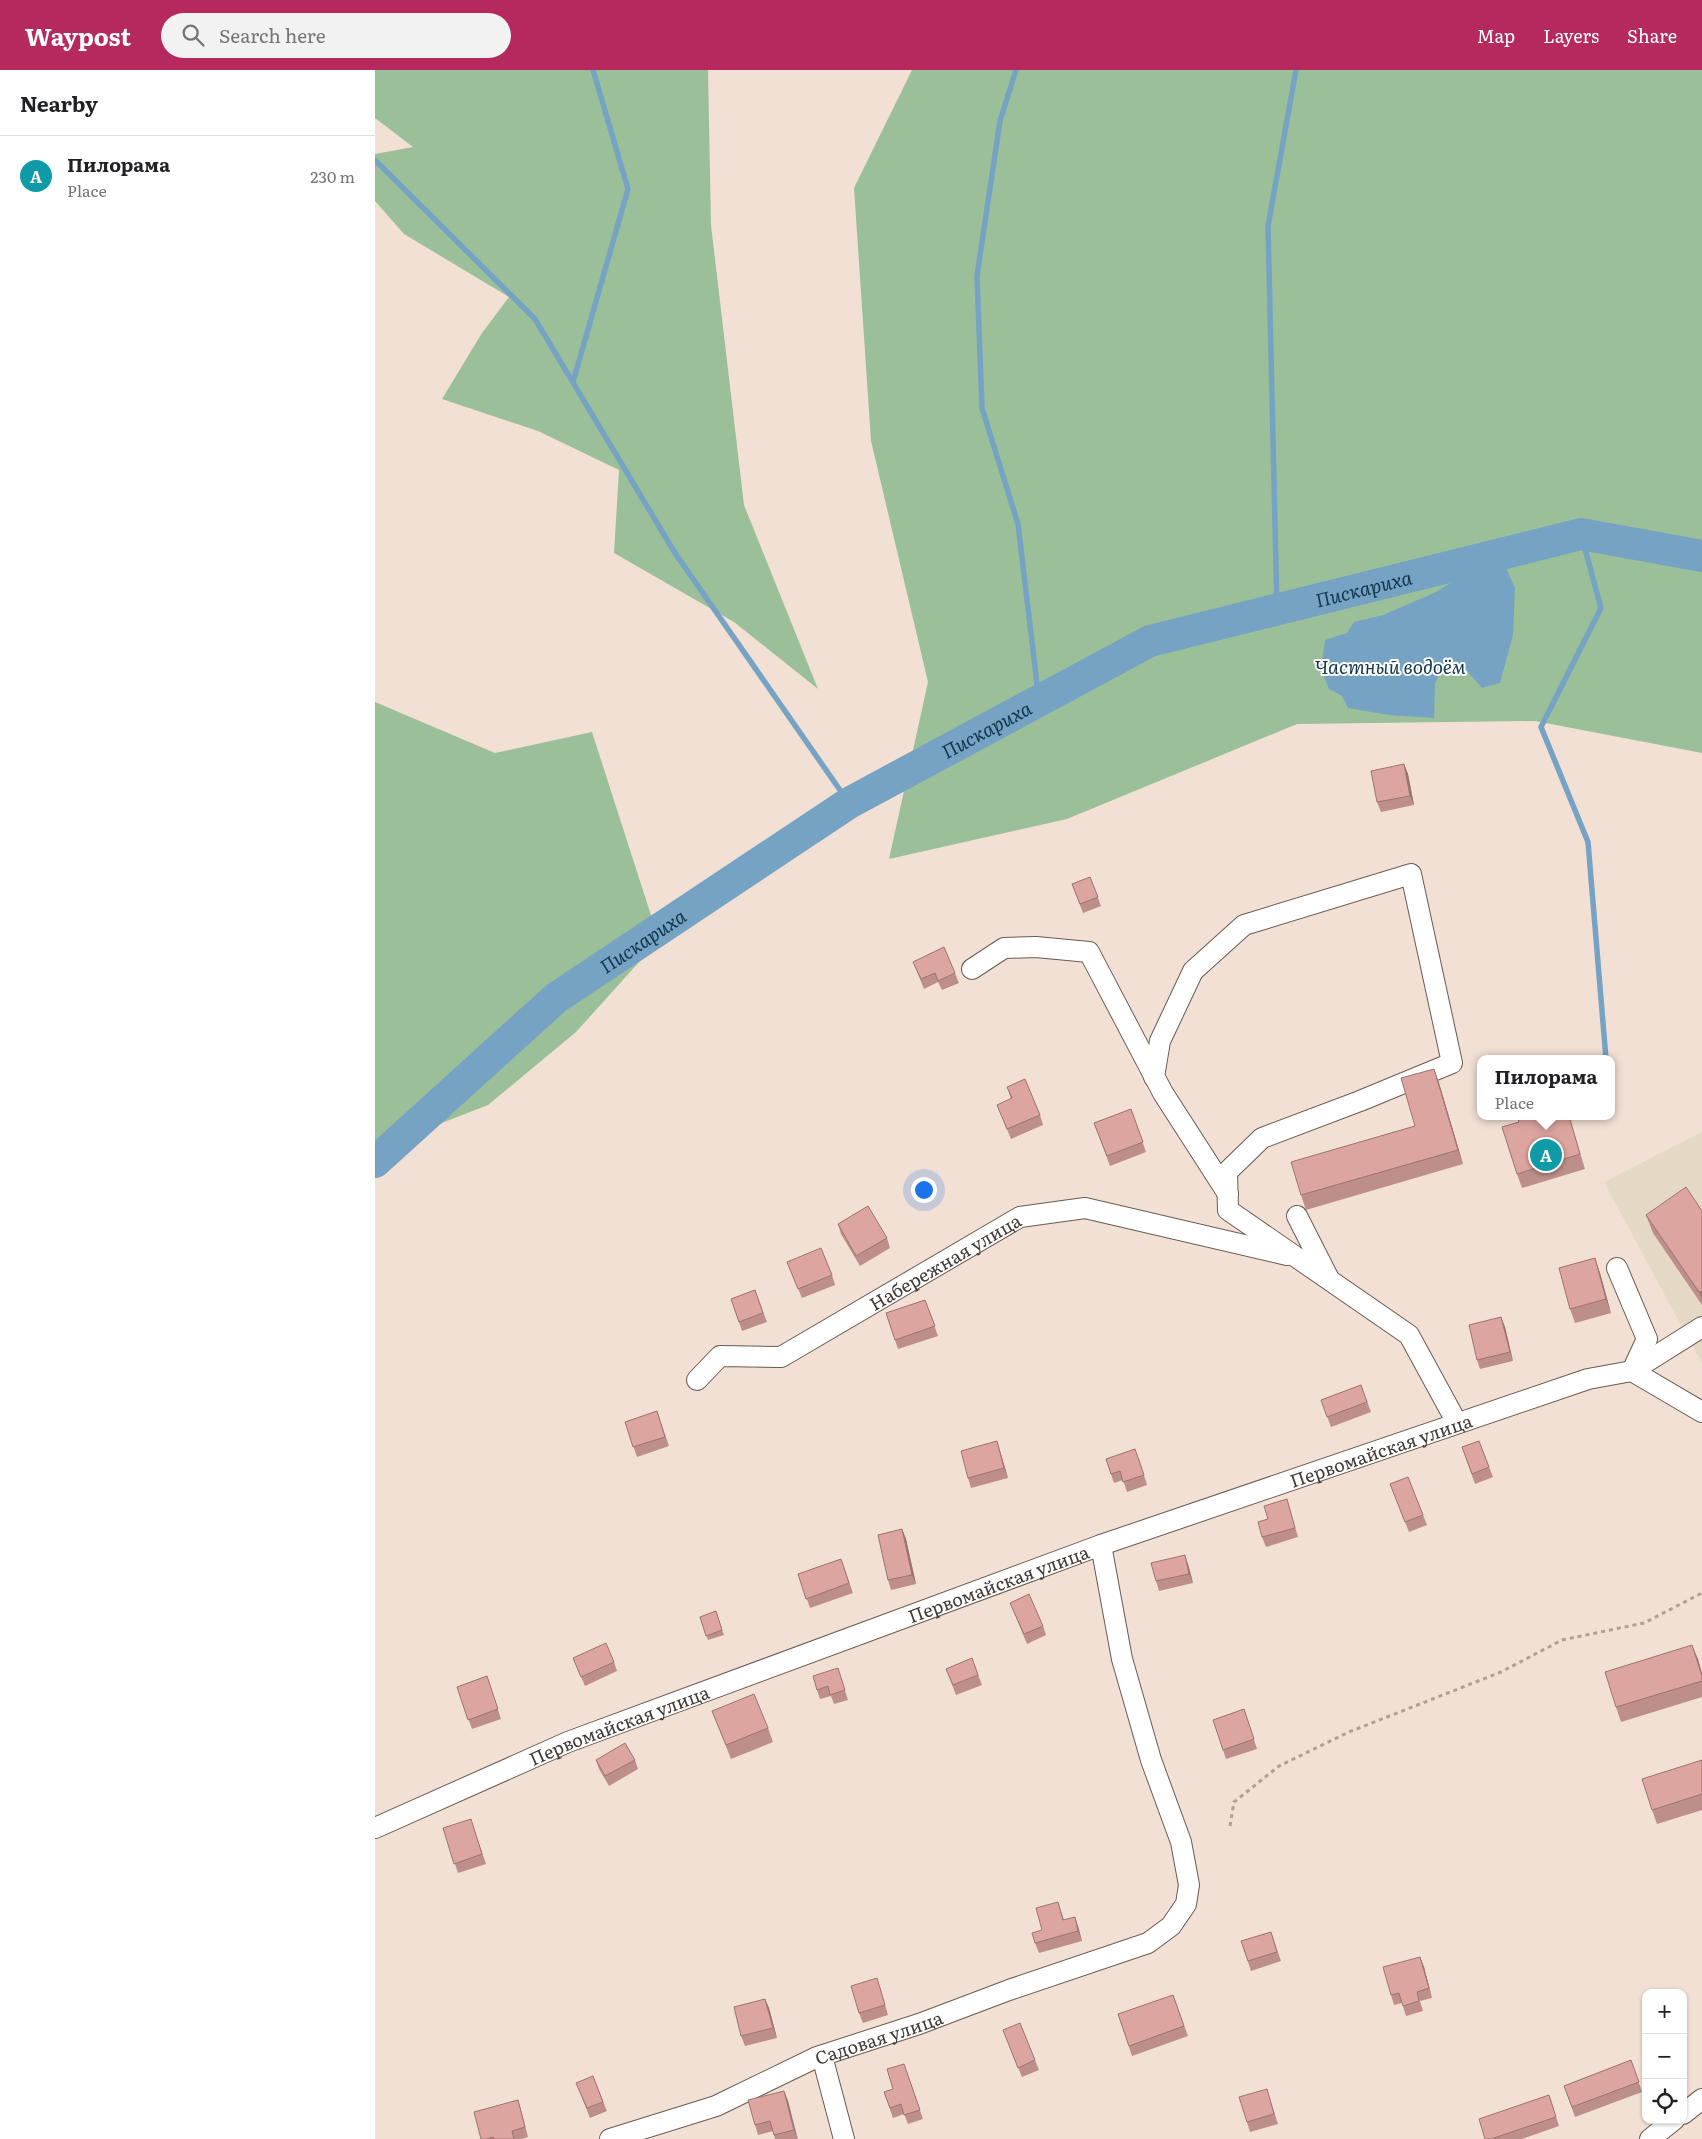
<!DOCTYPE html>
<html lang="en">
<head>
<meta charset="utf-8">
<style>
	body { margin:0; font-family:Literata,serif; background:#f2f2f2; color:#202124 }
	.controls { position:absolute; right:15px; bottom:15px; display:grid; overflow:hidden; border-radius:10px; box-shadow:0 1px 4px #0004 }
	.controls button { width:45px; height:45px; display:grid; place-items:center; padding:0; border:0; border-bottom:1px solid #e0e0e0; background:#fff; color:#202124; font:25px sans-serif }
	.you { position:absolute; left:548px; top:1119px; width:18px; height:18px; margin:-12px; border:4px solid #fff; border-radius:50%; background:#1a73e8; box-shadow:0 0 0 8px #1a73e833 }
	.badge { display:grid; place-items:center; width:32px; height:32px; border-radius:50%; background:#b5295f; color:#fff; font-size:16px; font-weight:700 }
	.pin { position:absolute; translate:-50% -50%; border:2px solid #fff; box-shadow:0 1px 5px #0006 }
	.popup { position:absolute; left:1102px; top:985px; width:138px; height:65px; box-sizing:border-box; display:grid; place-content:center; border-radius:10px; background:#fff; filter:drop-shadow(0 1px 4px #0005); font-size:16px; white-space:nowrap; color:#757577 }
	.popup b { font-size:19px; color:#202124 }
	.popup::after { content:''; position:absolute; left:50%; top:100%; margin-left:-10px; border:10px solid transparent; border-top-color:#fff }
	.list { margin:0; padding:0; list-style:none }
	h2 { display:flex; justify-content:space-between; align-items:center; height:65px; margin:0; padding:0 20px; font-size:21px }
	h2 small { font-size:16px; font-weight:400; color:#757577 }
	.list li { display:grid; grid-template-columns:32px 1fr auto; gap:15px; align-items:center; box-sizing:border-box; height:80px; padding:0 20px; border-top:1px solid #e0e0e0 }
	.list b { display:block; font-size:19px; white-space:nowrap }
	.list p { margin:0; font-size:16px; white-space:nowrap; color:#757577 }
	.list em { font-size:16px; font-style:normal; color:#757577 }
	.icon { flex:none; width:28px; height:28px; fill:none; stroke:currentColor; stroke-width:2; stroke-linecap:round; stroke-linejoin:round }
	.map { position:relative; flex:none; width:1327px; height:2069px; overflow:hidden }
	header { display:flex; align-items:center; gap:30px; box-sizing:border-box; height:70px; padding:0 25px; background:#b5295f; color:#fff }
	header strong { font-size:24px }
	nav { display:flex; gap:28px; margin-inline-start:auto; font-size:18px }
	.search { width:350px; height:45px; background:#f2f2f2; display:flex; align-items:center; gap:12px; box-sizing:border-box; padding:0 18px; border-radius:28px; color:#757577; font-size:19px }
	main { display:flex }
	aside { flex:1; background:#fff }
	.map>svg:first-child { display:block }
	.commercial { fill:#e5d8c5 }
	.forest { fill:#9bc099 }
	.water { fill:#76a3c3 }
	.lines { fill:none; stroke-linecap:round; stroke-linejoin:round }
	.stream { stroke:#76a3c3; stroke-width:5.5 }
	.river { stroke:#76a3c3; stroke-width:32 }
	.minor-casing { stroke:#6a5b51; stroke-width:22 }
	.path { stroke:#ada097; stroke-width:3; stroke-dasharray:4 4; stroke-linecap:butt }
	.minor { stroke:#fff; stroke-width:20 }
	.wall { fill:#be8e8a }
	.shaded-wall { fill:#9b7470 }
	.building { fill:#dda5a0; stroke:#9b7470 }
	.labels { text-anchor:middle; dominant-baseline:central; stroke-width:4; stroke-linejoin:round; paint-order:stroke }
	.street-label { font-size:18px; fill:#403935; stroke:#fff }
	.water-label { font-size:19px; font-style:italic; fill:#11364d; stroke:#fff }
</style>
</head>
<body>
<header>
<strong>Waypost</strong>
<div class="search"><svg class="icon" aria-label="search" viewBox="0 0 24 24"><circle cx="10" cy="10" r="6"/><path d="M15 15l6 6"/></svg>Search here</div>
<nav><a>Map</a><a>Layers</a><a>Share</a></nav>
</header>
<main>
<aside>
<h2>Nearby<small></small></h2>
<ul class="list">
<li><span class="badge" style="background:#0f9aa8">A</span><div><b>Пилорама</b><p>Place</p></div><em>230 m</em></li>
</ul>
</aside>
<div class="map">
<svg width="1327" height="2069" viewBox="0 0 1327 2069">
	<rect width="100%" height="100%" fill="#f2e0d4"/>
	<path class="commercial" d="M 1327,1062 L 1327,1294 L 1229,1112 Z"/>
	<path class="forest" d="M 0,0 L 333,0 L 336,155 L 369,435 L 443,619 L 359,552 L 239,483 L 244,400 L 163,361 L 67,329 L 107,263 L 134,227 L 29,164 L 0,131 L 0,84 L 38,77 L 0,48 Z
		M 537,0 L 1327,0 L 1327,683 L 1160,651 L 922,654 L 692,749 L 514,789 L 553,612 L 496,371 L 479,118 Z
		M 0,632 L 120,683 L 217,662 L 284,870 L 201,962 L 113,1035 L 0,1079 Z"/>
	<path class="water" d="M 1129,493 L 1140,518 L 1138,565 L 1125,613 L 1107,618 L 1083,591 L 1069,590 L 1060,615 L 1059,648 L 1014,645 L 973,638 L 967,626 L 954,619 L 946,599 L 950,570 L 972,563 L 979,552 L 1008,545 L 1059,523 L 1082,509 Z"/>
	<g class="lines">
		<path class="stream" d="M 641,0 L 625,51 L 602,206 L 607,338 L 643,454 L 664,631
			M 0,90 L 160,249 L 300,483 L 474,733
			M 198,312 L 253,119 L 218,0
			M 1206,464 L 1226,538 L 1166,657 L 1213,772 L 1231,989
			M 902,540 L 893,156 L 921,0"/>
		<path class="river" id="s1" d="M 0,1092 L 181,928 L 474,733 L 775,571 L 1206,464 L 1327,486"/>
		<g class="minor-casing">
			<g id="minor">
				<path d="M 597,899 L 629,878 L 661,877 L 714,882 L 788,1023 L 853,1124"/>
				<path d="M 779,1007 L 785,971 L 818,901 L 869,855 L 1036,804 L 1077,993 L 985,1031 L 887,1068 L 852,1102 L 853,1140 L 1034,1265 L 1082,1353"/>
				<path d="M 922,1146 L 953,1207"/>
				<path d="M 1242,1198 L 1272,1269 L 1257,1301"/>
				<path d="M 1257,1301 L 1327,1342"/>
				<path id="s2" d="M 322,1310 L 345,1286 L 406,1287 L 645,1147 L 710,1138 L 912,1185"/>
				<path id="s3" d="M 0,1758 L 193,1672 L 726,1475 L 1213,1309 L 1257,1301 L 1327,1257"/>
				<path d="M 447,1986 L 469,2069"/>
				<path d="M 1308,2044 L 1327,2029"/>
				<path id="s4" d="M 235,2069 L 341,2036 L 442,1987 L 544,1954 L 634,1920 L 773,1873 L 796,1856 L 811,1834 L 814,1815 L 806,1772 L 776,1690 L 747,1589 L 726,1475"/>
				<path d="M 1275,2069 L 1299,2050"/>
			</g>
		</g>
		<path class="path" d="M 855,1756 L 859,1732 L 904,1696 L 974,1662 L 1126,1602 L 1187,1570 L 1269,1553 L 1327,1523"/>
		<use href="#minor" class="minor"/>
	</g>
	<path class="wall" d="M 1029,694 L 1033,704 L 1039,735 L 1006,742 L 1002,732 Z
		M 715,807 L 726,836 L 708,843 L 697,814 Z
		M 538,892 L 580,903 L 584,913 L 567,920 L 563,912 L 549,919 Z
		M 1059,999 L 1064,1013 L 1088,1094 L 931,1140 L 926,1125 L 1040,1056 Z
		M 632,1017 L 665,1045 L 668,1055 L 636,1069 L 622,1035 L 636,1029 Z
		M 756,1039 L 771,1082 L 735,1096 L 719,1053 Z
		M 1194,1046 L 1210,1099 L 1147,1118 L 1142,1104 L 1144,1052 Z
		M 1327,1141 L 1327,1235 L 1278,1163 L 1271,1145 Z
		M 463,1154 L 512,1168 L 515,1178 L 485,1196 L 466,1164 Z
		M 1220,1188 L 1225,1203 L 1236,1243 L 1200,1253 L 1195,1239 Z
		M 412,1192 L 457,1205 L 460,1215 L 427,1228 Z
		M 380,1220 L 392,1252 L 367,1261 L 356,1229 Z
		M 550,1230 L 563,1266 L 523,1279 L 511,1243 Z
		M 1126,1247 L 1130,1257 L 1138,1291 L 1105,1299 L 1102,1290 Z
		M 986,1315 L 996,1342 L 956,1357 L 946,1330 Z
		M 282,1341 L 294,1376 L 262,1387 L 250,1352 Z
		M 1104,1371 L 1118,1407 L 1100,1414 L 1087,1377 Z
		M 625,1381 L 633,1408 L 596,1418 L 593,1408 Z
		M 731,1389 L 764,1389 L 772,1415 L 752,1422 L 748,1410 L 739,1413 Z
		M 1033,1407 L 1052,1455 L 1034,1462 L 1015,1414 Z
		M 912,1429 L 923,1467 L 891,1477 L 887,1467 L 893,1449 Z
		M 527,1459 L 531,1469 L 541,1514 L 516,1520 L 513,1510 Z
		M 466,1489 L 478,1523 L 435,1538 L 423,1504 Z
		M 813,1494 L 818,1513 L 784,1521 L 781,1511 Z
		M 635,1533 L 668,1556 L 671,1565 L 652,1574 Z
		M 341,1541 L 349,1565 L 333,1570 L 325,1547 Z
		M 198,1588 L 239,1592 L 242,1601 L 210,1616 Z
		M 597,1588 L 607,1615 L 581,1625 L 571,1599 Z
		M 1323,1589 L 1327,1604 L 1327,1627 L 1246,1652 L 1241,1637 Z
		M 112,1606 L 126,1649 L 97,1659 L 82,1617 Z
		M 466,1608 L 473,1630 L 459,1634 L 456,1626 L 445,1629 L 442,1620 Z
		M 869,1639 L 882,1679 L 851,1689 L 838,1650 Z
		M 337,1641 L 393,1658 L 398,1672 L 356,1689 Z
		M 221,1690 L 260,1690 L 263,1699 L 234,1716 L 224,1699 Z
		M 1327,1690 L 1327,1740 L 1282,1754 L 1277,1740 Z
		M 68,1758 L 99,1759 L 111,1794 L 83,1803 Z
		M 683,1832 L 689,1850 L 703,1856 L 707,1871 L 664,1883 L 660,1873 Z
		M 896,1862 L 906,1891 L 876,1901 L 866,1871 Z
		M 1045,1887 L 1049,1897 L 1057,1928 L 1045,1931 L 1048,1941 L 1031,1946 L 1027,1933 L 1019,1935 L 1016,1925 Z
		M 505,1917 L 513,1945 L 488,1953 L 484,1943 Z
		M 798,1925 L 813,1966 L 757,1986 L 743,1944 Z
		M 390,1929 L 394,1938 L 402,1968 L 370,1976 L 366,1966 Z
		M 628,1960 L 660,1990 L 664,2000 L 647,2007 Z
		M 1256,1990 L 1267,2022 L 1200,2047 L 1189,2016 Z
		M 529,1994 L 548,2049 L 533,2054 L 529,2044 L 518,2048 L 509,2022 L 518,2019 Z
		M 218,2006 L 232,2041 L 215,2048 L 201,2013 Z
		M 892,2019 L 903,2054 L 875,2062 L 872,2052 Z
		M 409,2021 L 413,2031 L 423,2069 L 400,2069 L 398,2061 L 383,2065 L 380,2055 Z
		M 1174,2025 L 1184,2056 L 1147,2069 L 1110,2069 Z
		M 143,2030 L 146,2040 L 153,2067 L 146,2069 L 106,2069 Z"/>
	<path class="shaded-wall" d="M 1029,694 L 1033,704 L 1039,735 L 1035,726 Z
		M 1059,999 L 1064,1013 L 1088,1094 L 1083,1080 Z
		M 1220,1188 L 1225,1203 L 1236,1243 L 1231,1229 Z
		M 1327,1221 L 1327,1229 L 1324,1222 Z
		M 1126,1247 L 1130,1257 L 1138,1291 L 1135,1282 Z
		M 622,1371 L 625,1381 L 633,1408 L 629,1398 Z
		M 527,1459 L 531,1469 L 541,1514 L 537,1505 Z
		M 810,1485 L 813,1494 L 818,1513 L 814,1504 Z
		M 1317,1575 L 1323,1589 L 1327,1604 L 1327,1606 Z
		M 700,1847 L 703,1856 L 707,1871 L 703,1861 Z
		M 1045,1887 L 1049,1897 L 1057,1928 L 1054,1918 Z
		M 390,1929 L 394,1938 L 402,1968 L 398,1958 Z
		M 409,2021 L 413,2031 L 422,2069 L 419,2060 Z"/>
	<path class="building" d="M 1029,694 L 1035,726 L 1002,732 L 996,701 Z
		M 715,807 L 723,827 L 705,834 L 697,814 Z
		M 569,877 L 580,903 L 563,911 L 560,903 L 546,909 L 538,892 Z
		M 1059,999 L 1083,1080 L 926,1125 L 916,1092 L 1040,1056 L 1026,1008 Z
		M 650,1009 L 665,1045 L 632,1059 L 622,1035 L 637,1028 L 632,1017 Z
		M 756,1039 L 768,1072 L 732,1086 L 719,1053 Z
		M 1142,1046 L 1194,1046 L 1205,1084 L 1142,1104 L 1127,1057 L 1144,1052 Z
		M 1311,1117 L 1327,1141 L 1327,1221 L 1324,1222 L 1271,1145 Z
		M 493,1136 L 512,1168 L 481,1186 L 463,1154 Z
		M 446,1178 L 457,1205 L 423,1219 L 412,1192 Z
		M 1220,1188 L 1231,1229 L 1195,1239 L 1184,1198 Z
		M 380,1220 L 388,1243 L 364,1252 L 356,1229 Z
		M 550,1230 L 560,1256 L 520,1270 L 511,1243 Z
		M 1126,1247 L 1135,1282 L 1102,1290 L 1094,1255 Z
		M 986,1315 L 992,1332 L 952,1347 L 946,1330 Z
		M 282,1341 L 290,1367 L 258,1377 L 250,1352 Z
		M 622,1371 L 629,1398 L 593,1408 L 586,1381 Z
		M 1104,1371 L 1114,1397 L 1097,1404 L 1087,1377 Z
		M 760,1379 L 769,1405 L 748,1412 L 745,1401 L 736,1404 L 731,1389 Z
		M 1033,1407 L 1048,1445 L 1030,1452 L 1015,1414 Z
		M 912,1429 L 920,1458 L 887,1467 L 883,1452 L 893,1449 L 889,1436 Z
		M 527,1459 L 537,1505 L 513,1510 L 503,1465 Z
		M 810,1485 L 814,1504 L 781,1511 L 776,1493 Z
		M 466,1489 L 474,1513 L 431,1529 L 423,1504 Z
		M 654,1524 L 668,1556 L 649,1564 L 635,1533 Z
		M 341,1541 L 347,1560 L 331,1566 L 325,1547 Z
		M 231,1573 L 239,1592 L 206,1607 L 198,1588 Z
		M 1317,1575 L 1327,1606 L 1327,1611 L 1241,1637 L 1230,1602 Z
		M 597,1588 L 603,1605 L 578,1615 L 571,1599 Z
		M 463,1598 L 470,1620 L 455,1625 L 453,1616 L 442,1620 L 438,1606 Z
		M 112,1606 L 123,1639 L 93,1650 L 82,1617 Z
		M 379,1624 L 393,1658 L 351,1675 L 337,1641 Z
		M 869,1639 L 879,1669 L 848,1680 L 838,1650 Z
		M 250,1673 L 260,1690 L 230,1706 L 221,1690 Z
		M 1327,1690 L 1327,1724 L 1277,1740 L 1267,1709 Z
		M 96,1749 L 107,1784 L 79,1794 L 68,1758 Z
		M 683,1832 L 688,1850 L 700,1847 L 703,1861 L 660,1873 L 657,1863 L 667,1860 L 661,1838 Z
		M 896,1862 L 902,1882 L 873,1891 L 866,1871 Z
		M 1045,1887 L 1054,1918 L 1042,1922 L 1044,1931 L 1028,1936 L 1024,1923 L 1016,1925 L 1008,1897 Z
		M 502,1908 L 510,1935 L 484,1943 L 476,1916 Z
		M 798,1925 L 809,1956 L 754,1976 L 743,1944 Z
		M 390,1929 L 398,1958 L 366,1966 L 359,1937 Z
		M 645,1953 L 660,1990 L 643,1998 L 628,1960 Z
		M 1256,1990 L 1264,2012 L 1197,2037 L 1189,2016 Z
		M 529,1994 L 545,2040 L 529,2045 L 526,2034 L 515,2038 L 509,2022 L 518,2019 L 512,1999 Z
		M 218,2006 L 228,2032 L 212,2038 L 201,2013 Z
		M 892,2019 L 899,2044 L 872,2052 L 864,2027 Z
		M 409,2021 L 419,2060 L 399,2065 L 395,2051 L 380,2055 L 373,2030 Z
		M 1174,2025 L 1181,2047 L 1116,2069 L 1110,2069 L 1104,2049 Z
		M 143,2030 L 150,2057 L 137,2061 L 139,2069 L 119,2069 L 118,2067 L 112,2069 L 106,2069 L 99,2042 Z"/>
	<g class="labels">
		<g class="street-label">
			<text stroke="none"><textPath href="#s2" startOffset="284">Набережная улица</textPath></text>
			<text stroke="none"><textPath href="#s3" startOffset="1075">Первомайская улица</textPath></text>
			<text stroke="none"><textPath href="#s3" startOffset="670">Первомайская улица</textPath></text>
			<text stroke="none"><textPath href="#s3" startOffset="265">Первомайская улица</textPath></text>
			<text stroke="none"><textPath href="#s4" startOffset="288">Садовая улица</textPath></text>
		</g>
		<g class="water-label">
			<text stroke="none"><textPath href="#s1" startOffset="1158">Пискариха</textPath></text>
			<text x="1015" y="596">Частный водоём</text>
			<text stroke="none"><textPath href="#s1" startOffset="752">Пискариха</textPath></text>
			<text stroke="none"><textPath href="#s1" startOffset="348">Пискариха</textPath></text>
		</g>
	</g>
</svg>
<div class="controls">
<button>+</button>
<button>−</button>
<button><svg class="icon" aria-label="locate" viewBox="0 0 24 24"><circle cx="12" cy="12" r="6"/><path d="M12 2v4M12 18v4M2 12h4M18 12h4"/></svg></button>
</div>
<div class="you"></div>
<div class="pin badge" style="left:1171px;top:1085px;background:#0f9aa8">A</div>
<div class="popup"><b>Пилорама</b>Place</div>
</div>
</main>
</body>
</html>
